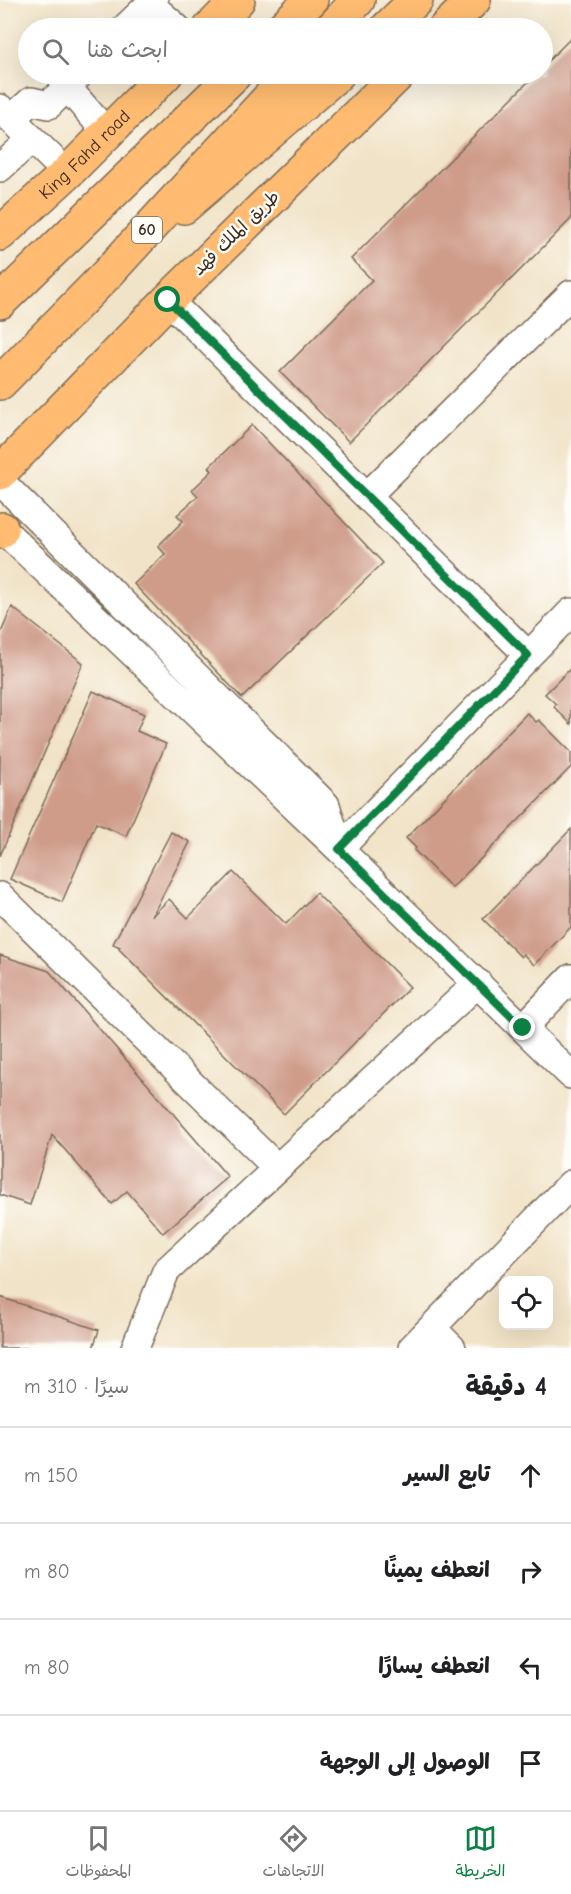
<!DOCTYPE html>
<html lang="ar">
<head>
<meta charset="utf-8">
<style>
	body { margin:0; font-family:"Comic Neue","Playpen Sans Arabic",sans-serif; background:#f6f6f6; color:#202124; direction:rtl }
	.controls { position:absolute; right:18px; bottom:18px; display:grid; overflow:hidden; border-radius:12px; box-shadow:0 6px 24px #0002 }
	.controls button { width:54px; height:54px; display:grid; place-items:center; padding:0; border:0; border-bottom:2px solid #e0e0e0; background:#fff; color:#202124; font:30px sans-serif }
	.stop { position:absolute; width:18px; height:18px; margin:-14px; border:4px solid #0b8043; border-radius:50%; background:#fff }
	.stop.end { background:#0b8043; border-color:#fff; box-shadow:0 2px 6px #0008 }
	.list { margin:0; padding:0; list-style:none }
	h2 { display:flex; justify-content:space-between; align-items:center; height:78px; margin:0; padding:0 24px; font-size:26px }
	h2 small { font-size:20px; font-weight:400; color:#757577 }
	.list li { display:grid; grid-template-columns:39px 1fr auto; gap:18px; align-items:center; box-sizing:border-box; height:96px; padding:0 24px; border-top:2px solid #e0e0e0 }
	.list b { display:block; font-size:22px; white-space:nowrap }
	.list em { font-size:20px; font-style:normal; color:#757577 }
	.icon { flex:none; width:33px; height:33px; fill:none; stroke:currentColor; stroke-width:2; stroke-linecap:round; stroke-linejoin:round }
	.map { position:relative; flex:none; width:571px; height:1348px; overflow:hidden; direction:ltr }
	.search { position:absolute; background:#fff; box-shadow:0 6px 24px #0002; left:18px; right:18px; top:18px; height:66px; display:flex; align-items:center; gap:15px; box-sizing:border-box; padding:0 21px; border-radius:33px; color:#757577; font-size:22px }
	.sheet { height:462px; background:#fff }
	nav { display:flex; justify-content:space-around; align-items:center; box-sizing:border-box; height:84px; border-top:2px solid #e0e0e0; background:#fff; font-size:16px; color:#757577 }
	nav a { display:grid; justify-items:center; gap:3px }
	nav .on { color:#0b8043 }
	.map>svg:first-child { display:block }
	.building { fill:#cf9c8a }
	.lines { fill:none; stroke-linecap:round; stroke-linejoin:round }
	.minor-casing { stroke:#7b6b59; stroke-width:30 }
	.major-casing { stroke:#7b6b59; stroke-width:36 }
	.highway-casing { stroke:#7b6b59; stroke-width:36 }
	.minor { stroke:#fff; stroke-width:27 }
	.major { stroke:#febb71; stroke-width:33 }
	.highway { stroke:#febb71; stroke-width:33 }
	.route { stroke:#0b8043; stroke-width:8 }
	.labels { text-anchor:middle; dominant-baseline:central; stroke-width:5; stroke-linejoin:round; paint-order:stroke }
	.shield { fill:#fdfcf7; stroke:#75695f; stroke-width:1.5 }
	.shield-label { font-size:16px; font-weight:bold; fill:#3b2a1e }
	.street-label { font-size:18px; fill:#3b2a1e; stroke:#fdfcf7 }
</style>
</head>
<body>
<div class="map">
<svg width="571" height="1348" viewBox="0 0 571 1348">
	<rect width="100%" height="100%" fill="#fdfcf7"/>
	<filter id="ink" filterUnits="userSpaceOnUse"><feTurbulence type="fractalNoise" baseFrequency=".0167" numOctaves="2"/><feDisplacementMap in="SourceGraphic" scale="12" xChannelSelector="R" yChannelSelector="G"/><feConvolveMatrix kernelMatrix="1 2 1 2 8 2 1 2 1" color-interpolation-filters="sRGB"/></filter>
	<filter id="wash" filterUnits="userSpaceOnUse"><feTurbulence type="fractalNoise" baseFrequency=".008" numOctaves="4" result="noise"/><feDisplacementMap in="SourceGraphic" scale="24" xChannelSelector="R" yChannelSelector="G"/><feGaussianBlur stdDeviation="1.35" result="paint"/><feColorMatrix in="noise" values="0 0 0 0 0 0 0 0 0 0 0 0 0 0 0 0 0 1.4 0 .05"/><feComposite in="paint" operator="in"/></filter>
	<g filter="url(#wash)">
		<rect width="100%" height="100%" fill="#f1e3c7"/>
		<g id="blocks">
			<path class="building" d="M 571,38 L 571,219 L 349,442 L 280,372 L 372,280 L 351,259 L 536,74 L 542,74 L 542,67 Z
				M 252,425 L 383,563 L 242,698 L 134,584 L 165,554 L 158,546 L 183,521 L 177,515 L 198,496 L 192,490 L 212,471 L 209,467 Z
				M 12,607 L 83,663 L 0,856 L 0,635 Z
				M 571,668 L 571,724 L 554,707 L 556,704 L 545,694 Z
				M 93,691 L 144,714 L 137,731 L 166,744 L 126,836 L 96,823 L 62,902 L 10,879 Z
				M 527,713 L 536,722 L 539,720 L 571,752 L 571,767 L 452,888 L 414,850 L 416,848 L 406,838 Z
				M 571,829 L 571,927 L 534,965 L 523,954 L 521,957 L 483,919 Z
				M 171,832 L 190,842 L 152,916 L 169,899 L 188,918 L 233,872 L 286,924 L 316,893 L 410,987 L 284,1114 L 119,949 L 120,947 L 113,944 Z
				M 0,955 L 49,971 L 228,1177 L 163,1233 L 127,1191 L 112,1204 L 52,1135 L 30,1205 L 0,1195 Z
				M 0,1297 L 99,1330 L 93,1348 L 0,1348 Z"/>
		</g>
	</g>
	<g filter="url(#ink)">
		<use href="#blocks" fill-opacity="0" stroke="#7b6b59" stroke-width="1.5"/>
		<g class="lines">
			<g class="minor-casing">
				<path id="minor" d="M 150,4 L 177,28
					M 125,28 L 154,0
					M 67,87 L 107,133
					M 0,108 L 67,173
					M 11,119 L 31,101 L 49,105 L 80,74
					M 0,168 L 32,139
					M 168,300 L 528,655
					M 0,481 L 326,805 L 339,849 L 0,527
					M 367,496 L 571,294
					M 571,612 L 339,849 L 571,1075
					M 0,896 L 277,1168
					M 523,1028 L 571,978
					M 432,1328 L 452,1348
					M 135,1348 L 166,1271 L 478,983
					M 412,1348 L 571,1184"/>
			</g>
			<g class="major-casing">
				<g id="major">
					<path d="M 210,28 L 238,0"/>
					<path d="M 387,28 L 416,0"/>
					<path d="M 445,28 L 474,0"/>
					<path d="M 184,207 L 338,74"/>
					<path id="s1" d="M 0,234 L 67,173 L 166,74"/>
					<path d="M 0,473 L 168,300 L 399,74"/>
					<path d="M 0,532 L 2,529"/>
				</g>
			</g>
			<g class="highway-casing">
				<path id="highway" d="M 282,28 L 311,0
					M 332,28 L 358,0
					M 0,302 L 235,74
					M 0,383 L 108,273 L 291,74"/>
			</g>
			<use href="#minor" class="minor"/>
			<use href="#major" class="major"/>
			<use href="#highway" class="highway"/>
		</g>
	</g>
	<g class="lines" filter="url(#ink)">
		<path class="route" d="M 168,300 L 528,655 L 339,849 L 523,1028"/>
	</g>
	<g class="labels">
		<rect class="shield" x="132" y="217" width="30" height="26" rx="4.5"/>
		<g class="shield-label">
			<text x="147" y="230">60</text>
		</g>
		<g class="street-label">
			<text stroke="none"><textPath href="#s1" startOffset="116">King Fahd road</textPath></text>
			<text transform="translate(236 233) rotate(-44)">طريق الملك فهد</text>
		</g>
	</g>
</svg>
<div class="controls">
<button><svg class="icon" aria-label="locate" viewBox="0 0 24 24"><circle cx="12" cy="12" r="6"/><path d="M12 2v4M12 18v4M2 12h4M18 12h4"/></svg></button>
</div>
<div class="stop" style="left:168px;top:300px"></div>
<div class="stop end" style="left:523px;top:1028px"></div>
<div class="search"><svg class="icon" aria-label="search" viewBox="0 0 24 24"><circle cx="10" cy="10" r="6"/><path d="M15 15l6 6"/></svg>ابحث هنا</div>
</div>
<section class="sheet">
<h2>4 دقيقة<small>سيرًا · 310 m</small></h2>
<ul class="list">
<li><svg class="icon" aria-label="ahead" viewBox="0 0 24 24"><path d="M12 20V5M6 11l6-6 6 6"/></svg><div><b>تابع السير</b></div><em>150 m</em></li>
<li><svg class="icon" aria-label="right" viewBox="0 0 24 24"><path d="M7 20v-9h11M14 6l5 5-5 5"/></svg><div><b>انعطف يمينًا</b></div><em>80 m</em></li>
<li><svg class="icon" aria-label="left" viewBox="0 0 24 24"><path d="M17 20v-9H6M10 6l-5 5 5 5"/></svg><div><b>انعطف يسارًا</b></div><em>80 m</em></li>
<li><svg class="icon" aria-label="arrive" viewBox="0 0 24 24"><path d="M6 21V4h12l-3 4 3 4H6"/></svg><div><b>الوصول إلى الوجهة</b></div></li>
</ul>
</section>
<nav>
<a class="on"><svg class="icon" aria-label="map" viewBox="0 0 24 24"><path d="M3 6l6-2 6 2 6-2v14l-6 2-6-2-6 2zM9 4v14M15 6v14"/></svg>الخريطة</a>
<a><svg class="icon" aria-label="directions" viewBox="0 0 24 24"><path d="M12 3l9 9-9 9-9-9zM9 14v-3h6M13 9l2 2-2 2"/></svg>الاتجاهات</a>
<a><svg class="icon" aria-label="saved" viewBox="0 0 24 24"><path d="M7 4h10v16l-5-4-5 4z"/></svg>المحفوظات</a>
</nav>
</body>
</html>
